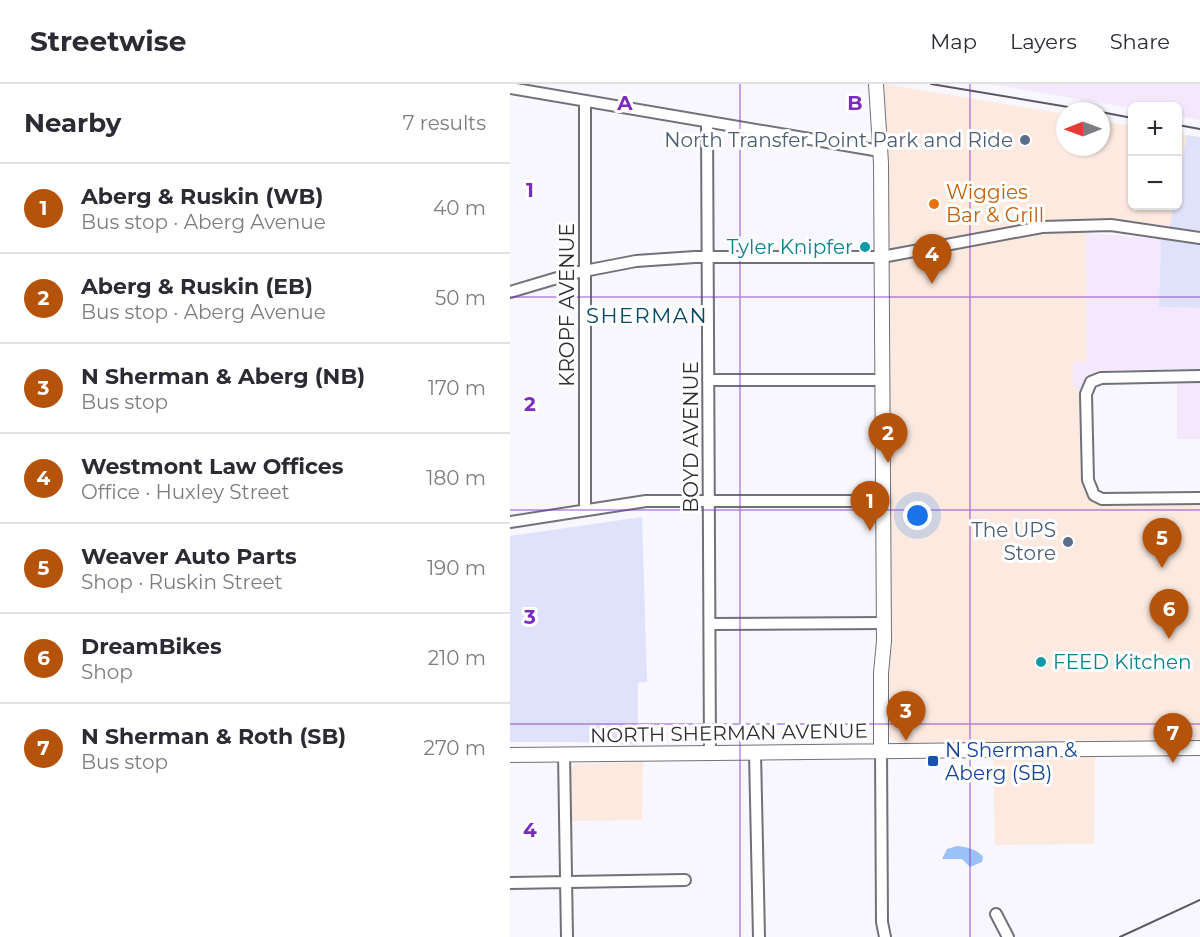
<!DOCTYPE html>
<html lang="en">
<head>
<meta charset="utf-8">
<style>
	body { margin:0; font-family:Montserrat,sans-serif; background:#f2f2f3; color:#2b2b33 }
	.controls { position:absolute; right:18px; top:18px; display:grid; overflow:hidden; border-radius:9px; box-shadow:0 2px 4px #0004 }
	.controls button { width:54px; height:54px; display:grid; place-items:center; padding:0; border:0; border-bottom:2px solid #e1e1e2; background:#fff; color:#2b2b33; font:30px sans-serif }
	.compass { position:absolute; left:546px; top:18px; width:54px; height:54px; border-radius:50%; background:#fff; box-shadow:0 2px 4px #0004; rotate:269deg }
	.you { position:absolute; left:408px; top:432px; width:21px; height:21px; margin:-15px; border:4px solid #fff; border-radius:50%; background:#1a73e8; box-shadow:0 0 0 9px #1a73e833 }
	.badge { display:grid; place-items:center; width:39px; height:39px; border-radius:50%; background:#b45309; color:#fff; font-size:20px; font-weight:700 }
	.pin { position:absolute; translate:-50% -50px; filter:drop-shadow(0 2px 3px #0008) }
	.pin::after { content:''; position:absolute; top:32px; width:21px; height:18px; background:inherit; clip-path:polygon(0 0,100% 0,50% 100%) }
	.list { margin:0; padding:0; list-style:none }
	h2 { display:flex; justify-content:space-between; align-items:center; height:78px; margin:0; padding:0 24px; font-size:26px }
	h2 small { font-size:20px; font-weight:400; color:#7c7c81 }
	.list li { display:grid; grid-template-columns:39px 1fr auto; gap:18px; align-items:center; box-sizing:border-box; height:90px; padding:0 24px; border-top:2px solid #e1e1e2 }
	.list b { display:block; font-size:22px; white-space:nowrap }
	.list p { margin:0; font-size:20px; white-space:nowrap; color:#7c7c81 }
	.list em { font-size:20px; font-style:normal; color:#7c7c81 }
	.map { position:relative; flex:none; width:690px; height:853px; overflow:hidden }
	header { display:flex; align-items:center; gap:36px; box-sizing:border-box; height:84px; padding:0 30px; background:#fff; border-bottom:2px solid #e1e1e2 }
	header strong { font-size:28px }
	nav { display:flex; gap:33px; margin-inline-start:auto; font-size:21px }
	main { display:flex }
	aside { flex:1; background:#fff }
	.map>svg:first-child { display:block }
	.commercial { fill:#fceae0 }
	.industrial { fill:#f6e8fc }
	.green { fill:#e0e1fa }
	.water { fill:#9cc1f7 }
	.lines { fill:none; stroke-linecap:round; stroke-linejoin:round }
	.minor-casing { stroke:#71717a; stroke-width:14 }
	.tertiary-casing { stroke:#71717a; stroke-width:16 }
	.minor { stroke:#fff; stroke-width:10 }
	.tertiary { stroke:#fff; stroke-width:14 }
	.rail { stroke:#5a5a5e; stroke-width:2 }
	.grid { fill:none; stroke:#7b2cbf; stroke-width:1.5; stroke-opacity:0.55 }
	.service-dot { fill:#5c6f8a; stroke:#fff; stroke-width:2 }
	.food-dot { fill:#e8710a; stroke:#fff; stroke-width:2 }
	.culture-dot { fill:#0f9aa8; stroke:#fff; stroke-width:2 }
	.transit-dot { fill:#1a4fb4; stroke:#fff; stroke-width:2 }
	.labels { text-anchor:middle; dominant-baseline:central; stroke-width:6; stroke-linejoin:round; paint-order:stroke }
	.service-label { font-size:20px; fill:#4e5e75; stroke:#fff; text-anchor:end }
	.food-label { font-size:20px; fill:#c56008; stroke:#fff; text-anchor:start }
	.culture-label { font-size:20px; fill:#0d838f; stroke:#fff; text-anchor:end }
	.street-label { font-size:20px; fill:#2f2f33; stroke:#fff }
	.transit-label { font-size:20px; fill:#164399; stroke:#fff; text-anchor:start }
	.neighbourhood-label { font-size:21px; letter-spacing:1.5px; fill:#064666; stroke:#fff }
	.grid-label { font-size:20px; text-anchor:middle; font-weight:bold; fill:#7b2cbf; stroke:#fff; stroke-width:6; stroke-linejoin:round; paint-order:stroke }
</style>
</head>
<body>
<header>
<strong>Streetwise</strong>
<nav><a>Map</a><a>Layers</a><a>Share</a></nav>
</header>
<main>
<aside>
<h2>Nearby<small>7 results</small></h2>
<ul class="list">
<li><span class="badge">1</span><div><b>Aberg &amp; Ruskin (WB)</b><p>Bus stop · Aberg Avenue</p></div><em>40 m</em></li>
<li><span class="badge">2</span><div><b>Aberg &amp; Ruskin (EB)</b><p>Bus stop · Aberg Avenue</p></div><em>50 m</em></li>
<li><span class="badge">3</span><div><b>N Sherman &amp; Aberg (NB)</b><p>Bus stop</p></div><em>170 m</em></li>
<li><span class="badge">4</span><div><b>Westmont Law Offices</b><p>Office · Huxley Street</p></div><em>180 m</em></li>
<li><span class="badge">5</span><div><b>Weaver Auto Parts</b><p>Shop · Ruskin Street</p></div><em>190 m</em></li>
<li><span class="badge">6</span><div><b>DreamBikes</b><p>Shop</p></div><em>210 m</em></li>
<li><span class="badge">7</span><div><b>N Sherman &amp; Roth (SB)</b><p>Bus stop</p></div><em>270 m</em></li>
</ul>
</aside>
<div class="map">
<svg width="690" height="853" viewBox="0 0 690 853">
	<rect width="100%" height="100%" fill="#f7f7fd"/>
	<path class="commercial" d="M 375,0 L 555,30 L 555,63 L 591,63 L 591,37 L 622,42 L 622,122 L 664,122 L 660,142 L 599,134 L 576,135 L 577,277 L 563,303 L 571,307 L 571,395 L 573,404 L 579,414 L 592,421 L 690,420 L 690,655 L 389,659 L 383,656 L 379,652 Z
		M 668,49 L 677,51 L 668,101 Z
		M 585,673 L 584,760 L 485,761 L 483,675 Z
		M 133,678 L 132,736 L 61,737 L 61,686 L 64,680 Z"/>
	<path class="industrial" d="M 480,0 L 690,0 L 690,36 L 668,32 L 668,22 L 622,22 L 622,24 Z
		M 576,149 L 651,155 L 649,223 L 690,224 L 690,355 L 667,355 L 667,285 L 597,286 L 578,293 L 571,307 L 563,303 L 563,278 L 577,277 Z"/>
	<path class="green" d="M 677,51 L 690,53 L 690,224 L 649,223 L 651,155 L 657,155 L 664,122 L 668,122 L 668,101 Z
		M 132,433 L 137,598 L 128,599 L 128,661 L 66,658 L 0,658 L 0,452 Z"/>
	<path class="water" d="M 447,762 C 457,763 467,765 473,773 L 472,778 L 460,783 L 452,775 L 432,775 L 437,765 Z"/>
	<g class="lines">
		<g class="minor-casing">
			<path id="minor" d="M 0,4 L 370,67
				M 197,38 L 200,669
				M 0,208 L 64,189 L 126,177 L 185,173 L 372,173 L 532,143 L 601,141 L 690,154
				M 690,292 L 591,294 L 581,298 L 576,310 L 578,396 L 584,411 L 592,415 L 690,414
				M 198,296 L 372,296
				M 75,426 L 75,17
				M 0,438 L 136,417 L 373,417
				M 200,540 L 374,539
				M 371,667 L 372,838 L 375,853
				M 245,669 L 249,853
				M 54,670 L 57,853
				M 0,799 L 175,796
				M 486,830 L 498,853"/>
		</g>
		<g class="tertiary-casing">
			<path id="tertiary" d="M 366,0 L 371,79 L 374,557 L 371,589 L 371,667
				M 0,671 L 690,664"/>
		</g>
		<use href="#minor" class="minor"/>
		<use href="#tertiary" class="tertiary"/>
		<path class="rail" d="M 421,0 L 582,27
			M 591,28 L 622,34
			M 668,41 L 690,45
			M 610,853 L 690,816"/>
	</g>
	<path class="grid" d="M 230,0 L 230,853M 460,0 L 460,853M 0,213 L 690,213M 0,426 L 690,426M 0,640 L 690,640"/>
	<g class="service-dot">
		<circle cx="515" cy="56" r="6"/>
		<circle cx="558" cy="458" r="6"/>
	</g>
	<circle class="food-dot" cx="424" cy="120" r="6"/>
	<g class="culture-dot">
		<circle cx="355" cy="163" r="6"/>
		<circle cx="531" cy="578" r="6"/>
	</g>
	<rect class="transit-dot" x="417" y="671" width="12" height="12" rx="3"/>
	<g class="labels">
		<g class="service-label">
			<text x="503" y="56">North Transfer Point Park and Ride</text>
			<text x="546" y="446">The UPS<tspan x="546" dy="23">Store</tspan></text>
		</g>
		<g class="food-label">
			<text x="436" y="108">Wiggies<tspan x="436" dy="23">Bar &amp; Grill</tspan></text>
		</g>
		<g class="culture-label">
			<text x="343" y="163">Tyler Knipfer</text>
			<text x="543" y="578" text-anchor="start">FEED Kitchen</text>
		</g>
		<g class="street-label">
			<text transform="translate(57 221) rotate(-90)">KROPF AVENUE</text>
			<text transform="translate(181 353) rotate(-90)">BOYD AVENUE</text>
			<text transform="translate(219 649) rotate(-1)">NORTH SHERMAN AVENUE</text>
		</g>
		<g class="transit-label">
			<text x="435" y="666">N Sherman &amp;<tspan x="435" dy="23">Aberg (SB)</tspan></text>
		</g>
		<g class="neighbourhood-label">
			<text x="137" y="231">SHERMAN</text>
		</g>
	</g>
	<g class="grid-label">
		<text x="115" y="26">A</text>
		<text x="345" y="26">B</text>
		<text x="20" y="113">1</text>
		<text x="20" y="327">2</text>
		<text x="20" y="540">3</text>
		<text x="20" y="753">4</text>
	</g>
</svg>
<div class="controls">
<button>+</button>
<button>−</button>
</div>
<svg class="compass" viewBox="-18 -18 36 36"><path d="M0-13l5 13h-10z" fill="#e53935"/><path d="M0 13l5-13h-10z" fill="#7c7c81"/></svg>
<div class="you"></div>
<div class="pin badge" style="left:360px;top:447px">1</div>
<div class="pin badge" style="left:378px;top:379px">2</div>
<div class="pin badge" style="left:396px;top:657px">3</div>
<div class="pin badge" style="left:422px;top:200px">4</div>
<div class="pin badge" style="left:652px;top:484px">5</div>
<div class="pin badge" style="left:659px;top:555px">6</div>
<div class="pin badge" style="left:663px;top:679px">7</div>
</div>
</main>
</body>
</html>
